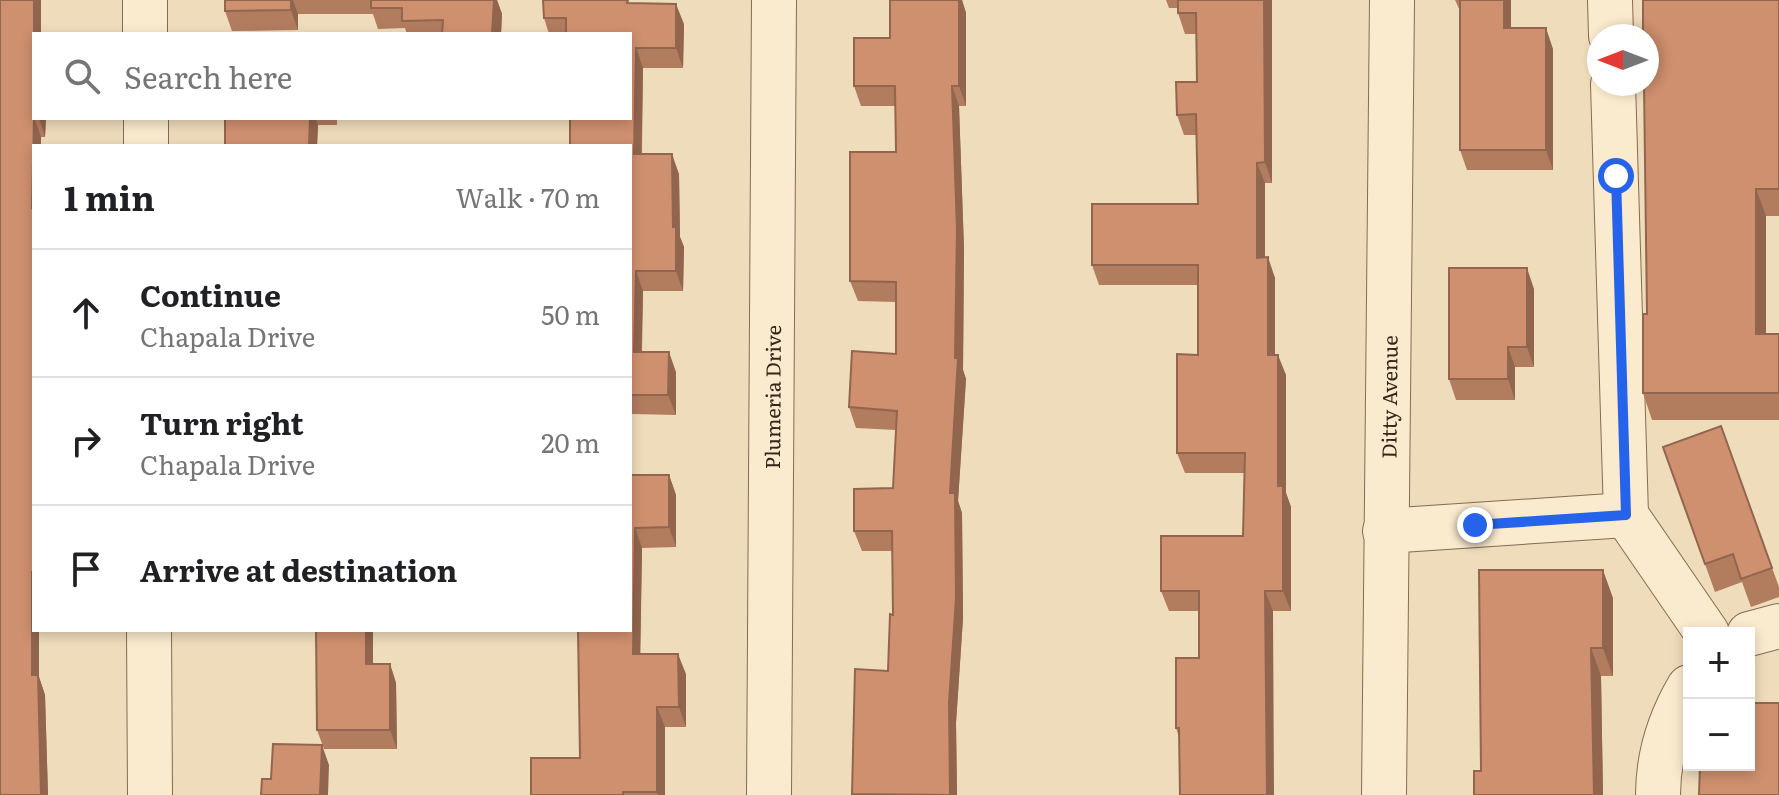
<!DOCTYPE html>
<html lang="en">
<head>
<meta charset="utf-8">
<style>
	body { margin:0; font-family:Literata,serif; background:#f6f6f6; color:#202124 }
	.controls { position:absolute; right:24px; bottom:24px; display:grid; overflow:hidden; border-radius:0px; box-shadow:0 4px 12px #0003 }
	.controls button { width:72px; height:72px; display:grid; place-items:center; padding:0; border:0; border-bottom:2px solid #e0e0e0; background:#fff; color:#202124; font:40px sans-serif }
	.compass { position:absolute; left:1587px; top:24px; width:72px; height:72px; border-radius:50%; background:#fff; box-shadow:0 4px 12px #0003; rotate:270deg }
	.stop { position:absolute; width:24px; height:24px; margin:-18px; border:6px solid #2563eb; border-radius:50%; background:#fff }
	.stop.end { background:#2563eb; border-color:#fff; box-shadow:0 2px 8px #0008 }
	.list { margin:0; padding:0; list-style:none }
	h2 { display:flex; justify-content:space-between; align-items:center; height:104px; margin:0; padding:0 32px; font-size:34px }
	h2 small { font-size:26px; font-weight:400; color:#757577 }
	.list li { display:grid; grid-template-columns:52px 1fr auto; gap:24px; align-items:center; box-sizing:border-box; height:128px; padding:0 32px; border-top:2px solid #e0e0e0 }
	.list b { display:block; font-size:30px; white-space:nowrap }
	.list p { margin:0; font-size:26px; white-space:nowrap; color:#757577 }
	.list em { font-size:26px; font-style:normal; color:#757577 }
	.icon { flex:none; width:44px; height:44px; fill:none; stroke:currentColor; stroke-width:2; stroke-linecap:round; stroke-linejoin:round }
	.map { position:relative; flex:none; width:1779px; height:795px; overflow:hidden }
	.search { position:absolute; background:#fff; box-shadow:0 4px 12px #0003; left:32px; top:32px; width:600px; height:88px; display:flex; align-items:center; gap:20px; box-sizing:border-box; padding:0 28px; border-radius:0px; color:#757577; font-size:30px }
	.panel { position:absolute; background:#fff; box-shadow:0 4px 12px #0003; left:32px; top:144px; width:600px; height:488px; border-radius:0px }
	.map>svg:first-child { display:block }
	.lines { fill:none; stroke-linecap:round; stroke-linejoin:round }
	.minor-casing { stroke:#866b54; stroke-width:46 }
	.minor { stroke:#faeace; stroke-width:44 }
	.wall { fill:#b27c5f }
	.shaded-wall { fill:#91654e }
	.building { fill:#cf906f; stroke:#91654e; stroke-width:2 }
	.route { stroke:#2563eb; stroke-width:10 }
	.labels { text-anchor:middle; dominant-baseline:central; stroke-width:7; stroke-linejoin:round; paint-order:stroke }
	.street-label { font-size:20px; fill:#35251a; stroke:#f6e6ca }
</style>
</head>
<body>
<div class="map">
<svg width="1779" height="795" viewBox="0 0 1779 795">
	<rect width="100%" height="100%" fill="#efdcbb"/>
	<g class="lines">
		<g class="minor-casing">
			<g id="minor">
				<path d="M 145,0 L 145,34"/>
				<path d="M 1610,0 L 1611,36"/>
				<path d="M 146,118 L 146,146"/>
				<path d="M 1626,515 L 1707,633"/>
				<path d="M 1385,531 L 1626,515 L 1613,84"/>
				<path d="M 149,630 L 150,795"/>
				<path d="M 1749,634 L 1779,626"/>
				<path id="s1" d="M 769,795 L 774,0"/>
				<path id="s2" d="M 1384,795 L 1392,0"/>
				<path d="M 1658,795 C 1658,755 1669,721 1689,687"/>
			</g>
		</g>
		<use href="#minor" class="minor"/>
	</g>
	<path class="wall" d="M 0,0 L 34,118 L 46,118 L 45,137 L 41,137 L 34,146 L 34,630 L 39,630 L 39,677 L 45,695 L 48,795 L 0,795 Z
		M 225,0 L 497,0 L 502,14 L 501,34 L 407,34 L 405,28 L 378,29 L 373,14 L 298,14 L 298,30 L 232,31 L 225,11 Z
		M 890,0 L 962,0 L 966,13 L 966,106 L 959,106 L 964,249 L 963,370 L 966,379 L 958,501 L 962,513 L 963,618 L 956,723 L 957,795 L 852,794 L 888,671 L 893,615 L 893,551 L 862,551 L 854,531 L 893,488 L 896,430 L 856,428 L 849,407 L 896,354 L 896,302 L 858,301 L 850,281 L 896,152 L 895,106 L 861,106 L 854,86 L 890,38 Z
		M 1166,0 L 1272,0 L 1272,183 L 1265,183 L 1265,258 L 1275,278 L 1275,355 L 1286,375 L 1286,493 L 1291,507 L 1291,611 L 1273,611 L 1179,737 L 1176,728 L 1199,658 L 1199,611 L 1169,611 L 1161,591 L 1243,536 L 1244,473 L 1185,473 L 1177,453 L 1198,355 L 1198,285 L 1099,285 L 1092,265 L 1198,204 L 1197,135 L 1184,135 L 1177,115 L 1197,82 L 1196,34 L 1185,34 L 1178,13 L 1178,8 L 1169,8 Z
		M 1455,0 L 1511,0 L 1511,28 L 1553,49 L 1553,170 L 1467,170 L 1460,150 L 1460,11 Z
		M 1779,0 L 1779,216 L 1766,216 L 1766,334 L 1779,334 L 1779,420 L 1652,420 L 1643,393 L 1647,314 Z
		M 636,3 L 684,24 L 683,68 L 643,68 L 642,154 L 679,174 L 680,237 L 684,247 L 683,291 L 643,291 L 642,352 L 676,372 L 676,415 L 632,414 L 631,475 L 669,475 L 676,495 L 676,547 L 642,548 L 640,654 L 686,674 L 686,727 L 665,727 L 665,795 L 531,795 L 580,758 L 630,630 L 630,34 L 549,34 L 544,18 Z
		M 225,118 L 337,118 L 337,125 L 318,125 L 317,146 L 225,146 Z
		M 1534,289 L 1534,367 L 1515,367 L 1515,400 L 1456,400 L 1449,379 Z
		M 1721,426 L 1779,587 L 1779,597 L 1751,607 L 1742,582 L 1715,592 L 1663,447 Z
		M 1613,598 L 1613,676 L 1601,676 L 1603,795 L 1481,771 Z
		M 373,632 L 373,664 L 390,664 L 396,683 L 397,749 L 324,749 L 317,730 Z"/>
	<path class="shaded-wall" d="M 34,0 L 41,0 L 41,34 L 34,34 Z
		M 291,0 L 293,0 L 298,14 L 298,30 L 291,10 Z
		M 494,0 L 497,0 L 502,14 L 501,34 L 492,34 Z
		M 957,0 L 962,0 L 966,13 L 966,106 L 959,86 Z
		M 1264,0 L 1272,0 L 1272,183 L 1265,162 Z
		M 1504,0 L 1511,0 L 1511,49 L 1504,28 Z
		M 676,4 L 684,24 L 683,68 L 676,48 Z
		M 1546,28 L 1553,49 L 1553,170 L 1546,150 Z
		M 636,48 L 643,68 L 641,174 L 634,154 Z
		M 952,86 L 959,106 L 964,249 L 963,370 L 966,379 L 958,501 L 962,513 L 963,618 L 956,723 L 957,795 L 950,795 L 950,493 L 955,358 Z
		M 34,117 L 41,137 L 41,146 L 34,146 L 34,215 L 32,208 Z
		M 39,118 L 46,118 L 45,137 Z
		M 310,118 L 315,118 L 318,125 L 317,146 L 309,146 Z
		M 672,154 L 679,174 L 680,237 L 684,247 L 683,291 L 676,271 L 673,227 Z
		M 1257,163 L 1265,183 L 1265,278 L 1257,258 Z
		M 1756,189 L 1766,216 L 1766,361 L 1756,334 Z
		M 1268,257 L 1275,278 L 1275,375 L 1268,355 Z
		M 1527,268 L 1534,289 L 1534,367 L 1527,347 Z
		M 636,271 L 643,291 L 641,372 L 634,352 Z
		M 1508,347 L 1515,367 L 1515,400 L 1508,379 Z
		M 669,352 L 676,372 L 676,415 L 668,395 Z
		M 1278,355 L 1286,375 L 1286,493 L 1291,507 L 1291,611 L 1283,591 L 1278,486 Z
		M 630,410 L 632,414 L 631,495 L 630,494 Z
		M 669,475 L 676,495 L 676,547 L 669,527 Z
		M 635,528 L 642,548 L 640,674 L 633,654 Z
		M 1603,570 L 1613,598 L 1613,676 L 1603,648 Z
		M 32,572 L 34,578 L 34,630 L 39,630 L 39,677 L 45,695 L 48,795 L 41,795 L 32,675 Z
		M 1265,591 L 1273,611 L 1274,795 L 1267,795 Z
		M 366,630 L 372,630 L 373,632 L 373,683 L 366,664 Z
		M 1591,648 L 1601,676 L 1603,795 L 1594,795 Z
		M 678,654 L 686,674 L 686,727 L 679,707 Z
		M 390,664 L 396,683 L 397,749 L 390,730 Z
		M 657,707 L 665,727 L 665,795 L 658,795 L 657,792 Z
		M 322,745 L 329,765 L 328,795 L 320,795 Z"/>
	<path class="building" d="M 0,0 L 34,0 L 34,117 L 32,208 L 34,208 L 34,572 L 32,572 L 32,675 L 38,675 L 41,795 L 0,795 Z
		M 225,0 L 291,0 L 291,10 L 225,11 Z
		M 371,0 L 494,0 L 492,34 L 442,34 L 443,20 L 402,21 L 402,8 L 371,8 Z
		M 543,0 L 628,0 L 627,3 L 676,4 L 676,48 L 636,48 L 634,154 L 672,154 L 673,227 L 676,227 L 676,271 L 636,271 L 634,352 L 669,352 L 668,395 L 630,395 L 630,146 L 570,146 L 570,118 L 630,118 L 630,34 L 566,34 L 566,18 L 544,18 Z
		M 890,0 L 959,0 L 959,86 L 952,86 L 957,229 L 955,358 L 958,358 L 950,493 L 955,493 L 956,598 L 949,703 L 950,795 L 852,794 L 855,669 L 888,671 L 890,614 L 893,615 L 892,531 L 854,531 L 854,489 L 893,488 L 897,411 L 849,407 L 852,351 L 896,354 L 896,282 L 850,281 L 850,152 L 896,152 L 895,86 L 854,86 L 854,38 L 890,38 Z
		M 1178,0 L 1264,0 L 1265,162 L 1257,163 L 1257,258 L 1268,257 L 1268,355 L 1278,355 L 1278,486 L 1283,486 L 1283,591 L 1265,591 L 1267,795 L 1180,795 L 1179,728 L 1176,728 L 1176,658 L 1199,658 L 1199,591 L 1161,591 L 1161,536 L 1243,536 L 1245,453 L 1177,453 L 1177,354 L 1198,355 L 1198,265 L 1092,265 L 1092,204 L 1198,204 L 1196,114 L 1177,115 L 1176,82 L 1197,82 L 1196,13 L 1178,13 Z
		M 1460,0 L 1504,0 L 1504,28 L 1546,28 L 1546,150 L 1460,150 Z
		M 1643,0 L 1779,0 L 1779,189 L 1756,189 L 1756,334 L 1779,334 L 1779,393 L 1643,393 L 1643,314 L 1647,314 L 1644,84 L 1647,84 L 1647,36 L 1643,36 Z
		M 225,118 L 310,118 L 309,146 L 225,146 Z
		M 1449,268 L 1527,268 L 1527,347 L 1508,347 L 1508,379 L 1449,379 Z
		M 1721,426 L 1772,568 L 1741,579 L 1733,554 L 1705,564 L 1663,447 Z
		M 630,475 L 669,475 L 669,527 L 635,528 L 633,654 L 678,654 L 679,707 L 657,707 L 657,792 L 623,792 L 623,795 L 531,795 L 531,758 L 580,758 L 578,630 L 630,630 Z
		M 1479,570 L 1603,570 L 1603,648 L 1591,648 L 1594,795 L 1474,795 L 1474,771 L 1481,771 Z
		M 316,630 L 366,630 L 366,664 L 390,664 L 390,730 L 317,730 Z
		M 1749,703 L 1779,703 L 1779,795 L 1699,795 L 1700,765 L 1749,765 Z
		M 273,744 L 322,745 L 320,795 L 261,795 L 262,779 L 271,779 Z"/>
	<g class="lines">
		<path class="route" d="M 1475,525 L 1626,515 L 1616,176"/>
	</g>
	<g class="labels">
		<g class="street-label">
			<text stroke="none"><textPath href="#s2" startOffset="398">Ditty Avenue</textPath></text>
			<text stroke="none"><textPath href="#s1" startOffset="398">Plumeria Drive</textPath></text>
		</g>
	</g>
</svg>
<div class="controls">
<button>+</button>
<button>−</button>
</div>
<svg class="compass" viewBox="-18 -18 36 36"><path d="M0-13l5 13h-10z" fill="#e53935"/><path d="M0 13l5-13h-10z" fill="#757577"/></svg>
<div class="stop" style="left:1616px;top:176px"></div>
<div class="stop end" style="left:1475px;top:525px"></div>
<div class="search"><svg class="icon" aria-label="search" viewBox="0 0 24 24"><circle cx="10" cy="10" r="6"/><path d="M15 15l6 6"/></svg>Search here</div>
<section class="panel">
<h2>1 min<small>Walk · 70 m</small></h2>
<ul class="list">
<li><svg class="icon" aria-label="ahead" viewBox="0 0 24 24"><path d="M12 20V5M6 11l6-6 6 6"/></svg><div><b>Continue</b><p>Chapala Drive</p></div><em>50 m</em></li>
<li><svg class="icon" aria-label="right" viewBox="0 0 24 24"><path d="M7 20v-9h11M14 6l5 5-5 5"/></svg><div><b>Turn right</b><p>Chapala Drive</p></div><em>20 m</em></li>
<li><svg class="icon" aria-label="arrive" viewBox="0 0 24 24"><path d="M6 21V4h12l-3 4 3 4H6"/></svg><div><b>Arrive at destination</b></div></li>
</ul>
</section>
</div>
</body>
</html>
